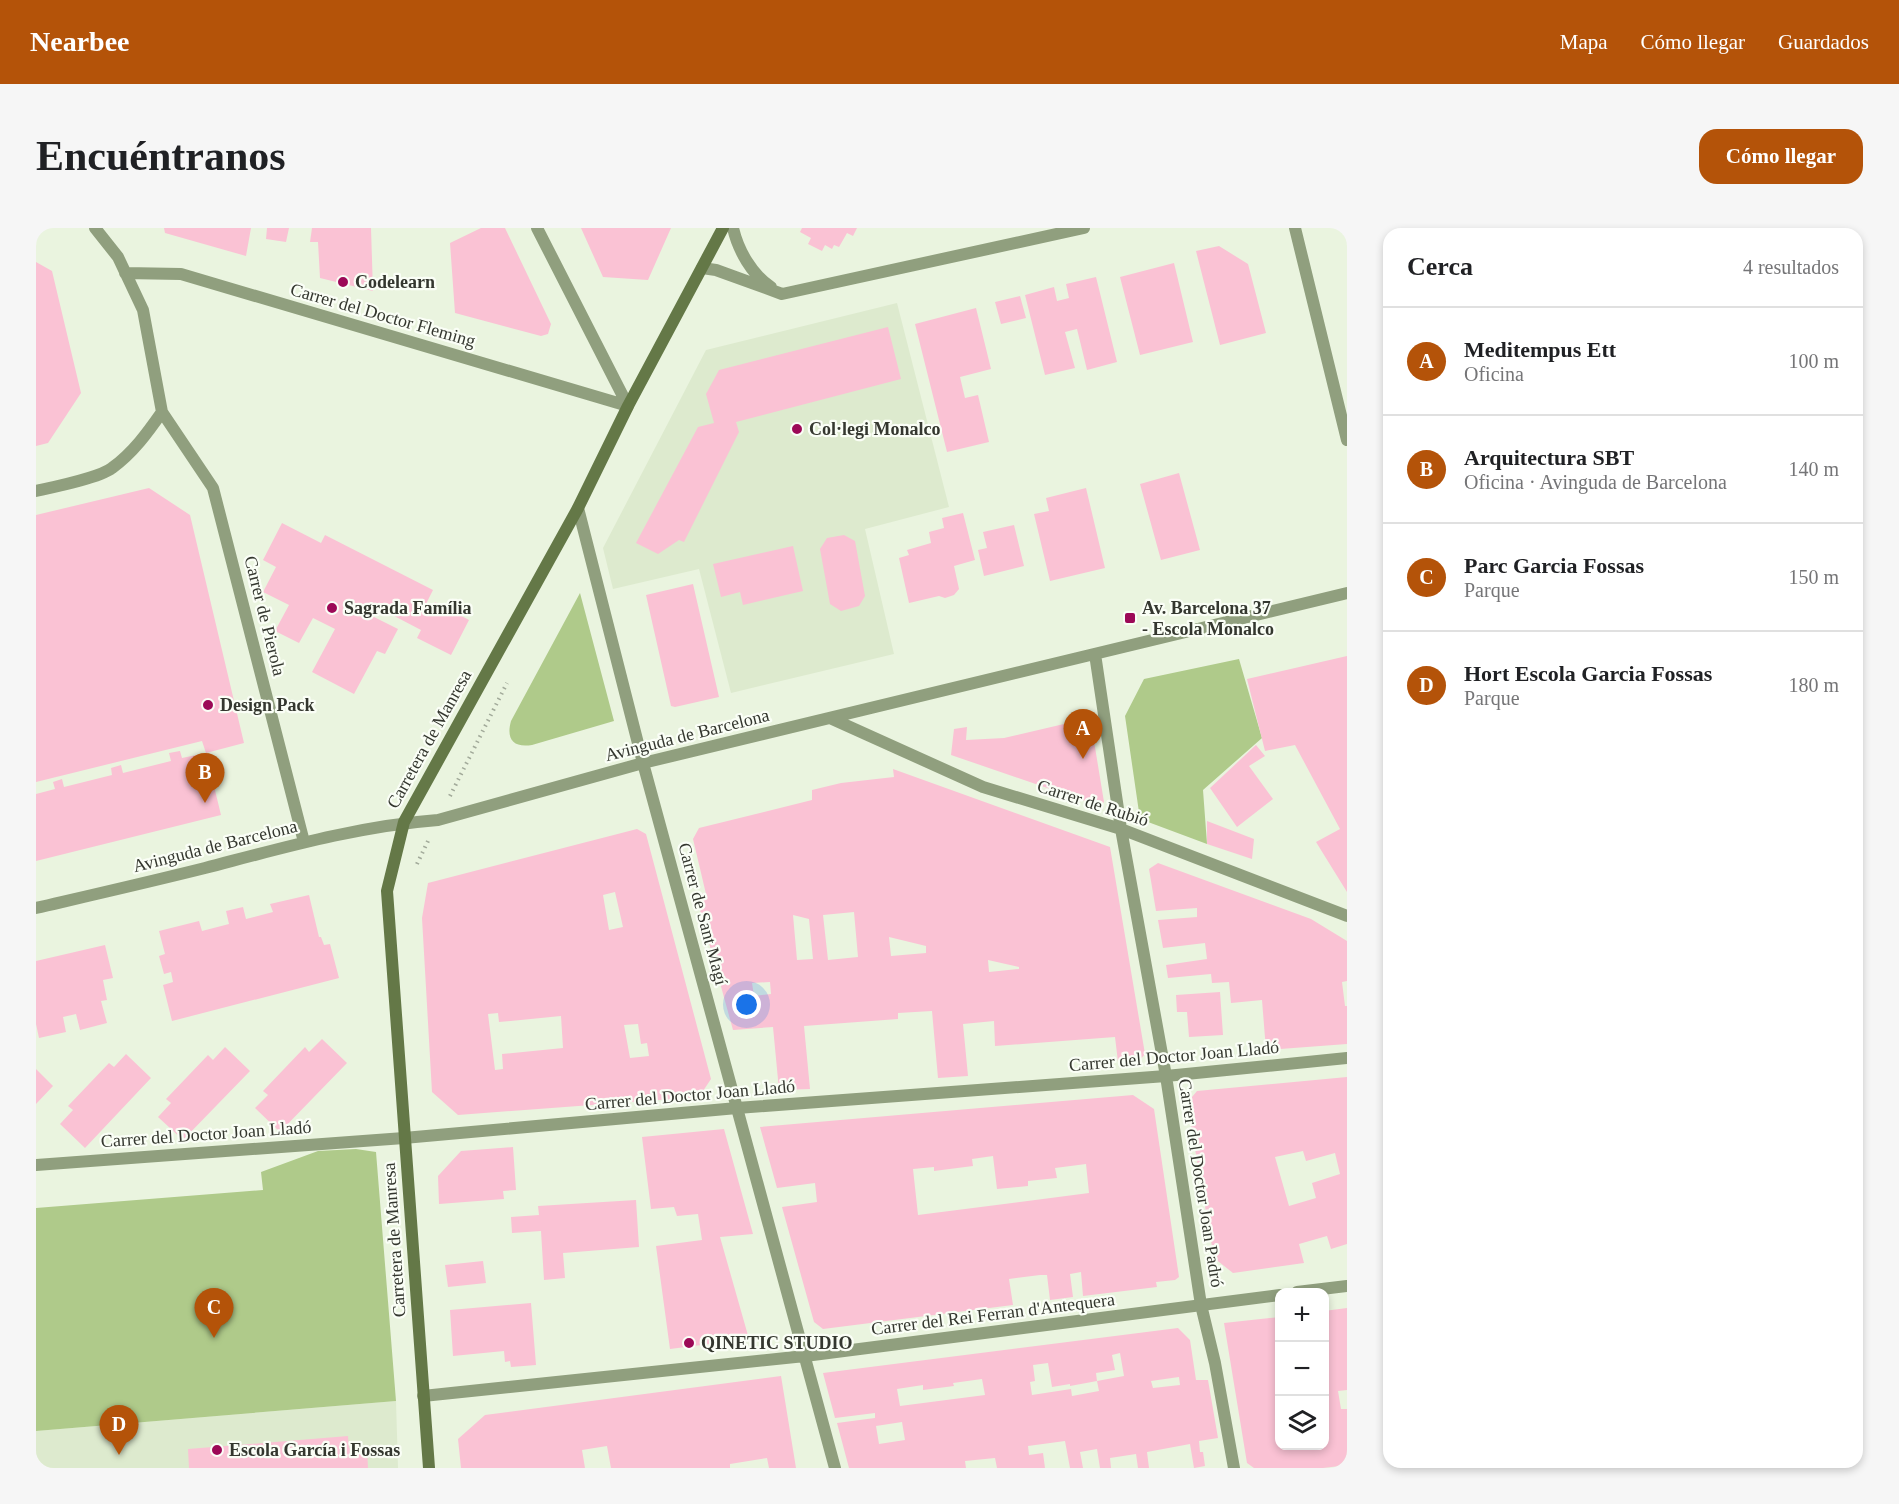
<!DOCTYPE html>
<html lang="es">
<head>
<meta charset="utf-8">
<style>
	body { margin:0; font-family:"Times New Roman",serif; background:#f6f6f6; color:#202124 }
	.controls { position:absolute; right:18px; bottom:18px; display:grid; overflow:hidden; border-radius:12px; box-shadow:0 3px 9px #0003 }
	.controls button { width:54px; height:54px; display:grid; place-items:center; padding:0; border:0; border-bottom:2px solid #e0e0e0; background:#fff; color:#202124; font:30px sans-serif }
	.you { position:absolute; left:711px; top:777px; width:21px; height:21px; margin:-15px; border:4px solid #fff; border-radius:50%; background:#1a73e8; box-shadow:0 0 0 9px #1a73e833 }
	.badge { display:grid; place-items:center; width:39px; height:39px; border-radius:50%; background:#b45309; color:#fff; font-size:20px; font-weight:700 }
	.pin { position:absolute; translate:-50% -50px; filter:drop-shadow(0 2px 3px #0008) }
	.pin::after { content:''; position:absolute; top:32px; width:21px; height:18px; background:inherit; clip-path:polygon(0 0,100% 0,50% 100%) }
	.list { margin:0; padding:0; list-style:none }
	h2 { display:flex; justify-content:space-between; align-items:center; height:78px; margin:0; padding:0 24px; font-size:26px }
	h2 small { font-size:20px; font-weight:400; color:#757577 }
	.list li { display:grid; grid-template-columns:39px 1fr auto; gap:18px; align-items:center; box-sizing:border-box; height:108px; padding:0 24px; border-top:2px solid #e0e0e0 }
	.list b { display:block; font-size:22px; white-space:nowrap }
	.list p { margin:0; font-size:20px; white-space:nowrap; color:#757577 }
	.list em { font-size:20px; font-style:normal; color:#757577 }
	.icon { flex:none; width:33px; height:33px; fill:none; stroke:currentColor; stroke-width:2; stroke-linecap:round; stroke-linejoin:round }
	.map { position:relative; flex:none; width:1311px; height:1240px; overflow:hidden; border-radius:18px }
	header { display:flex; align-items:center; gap:36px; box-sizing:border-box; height:84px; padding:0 30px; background:#b45309; color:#fff }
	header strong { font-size:28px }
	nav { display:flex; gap:33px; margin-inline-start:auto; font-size:21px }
	.intro { display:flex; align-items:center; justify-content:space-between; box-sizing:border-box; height:144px; padding:0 36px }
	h1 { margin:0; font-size:42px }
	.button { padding:15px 27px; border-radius:18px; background:#b45309; color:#fff; font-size:21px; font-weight:700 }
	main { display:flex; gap:36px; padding:0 36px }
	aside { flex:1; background:#fff; border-radius:18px; box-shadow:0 3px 9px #0003 }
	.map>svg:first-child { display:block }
	.built { fill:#ddeace }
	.green { fill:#afca8a }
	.building { fill:#fac2d4; fill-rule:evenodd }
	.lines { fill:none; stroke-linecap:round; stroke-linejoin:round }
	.path { stroke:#a2aa9a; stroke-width:4; stroke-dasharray:1.5 4.5; stroke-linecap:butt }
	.street { stroke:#909f7e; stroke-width:12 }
	.secondary { stroke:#647847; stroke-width:12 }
	.poi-dot { fill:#9c0957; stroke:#fafef6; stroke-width:2 }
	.labels { text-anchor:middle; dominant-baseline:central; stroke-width:4.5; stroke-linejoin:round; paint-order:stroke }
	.poi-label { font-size:18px; font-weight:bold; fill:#34372f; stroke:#fafef6; text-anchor:start }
	.street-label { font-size:18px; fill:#34372f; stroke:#fafef6 }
</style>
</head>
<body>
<header>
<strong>Nearbee</strong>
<nav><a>Mapa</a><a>Cómo llegar</a><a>Guardados</a></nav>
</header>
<div class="intro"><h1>Encuéntranos</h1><a class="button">Cómo llegar</a></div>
<main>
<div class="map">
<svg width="1311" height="1240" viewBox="0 0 1311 1240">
	<rect width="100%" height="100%" fill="#eaf4df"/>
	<path class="built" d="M 861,75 L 913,279 L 829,301 L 858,426 L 695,465 L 663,341 L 577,361 L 567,320 L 670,122 Z
		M 360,1173 L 362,1240 L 0,1240 L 0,1203 Z"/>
	<path class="green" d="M 544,365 L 578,493 L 496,517 C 477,520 470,511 475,493 Z
		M 1203,431 L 1226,510 L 1167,562 L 1171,616 L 1104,591 L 1089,488 L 1108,451 Z
		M 320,921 L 340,924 L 360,1173 L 0,1203 L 0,980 L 227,962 L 225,944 L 282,923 Z"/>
	<path class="building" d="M 128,0 L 215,0 L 210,28 L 129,5 Z
		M 231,0 L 253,0 L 250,14 L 230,11 Z
		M 276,0 L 335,0 L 337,63 L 284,50 L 282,14 L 274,14 Z
		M 445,0 L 469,0 L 515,96 L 512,106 L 505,108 L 419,85 L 414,15 Z
		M 545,0 L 635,0 L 612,52 L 567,49 Z
		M 766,0 L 821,0 L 817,8 L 811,5 L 803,19 L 798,17 L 796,21 L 789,17 L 786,23 L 772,16 L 775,10 L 764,4 Z
		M 1183,18 L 1212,36 L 1230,105 L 1184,117 L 1160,23 Z
		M 0,34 L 16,43 L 45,165 L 12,215 L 0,218 Z
		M 1138,35 L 1157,114 L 1104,127 L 1084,49 Z
		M 1060,49 L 1081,134 L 1051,142 L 1041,101 L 1029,104 L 1039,140 L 1009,147 L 989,67 L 1018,59 L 1021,73 L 1033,70 L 1030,56 Z
		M 984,68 L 990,90 L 965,96 L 959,74 Z
		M 940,80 L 955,141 L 924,149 L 929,170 L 942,167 L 953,214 L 911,224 L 879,96 Z
		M 852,99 L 865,151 L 700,194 L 703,204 L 648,314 L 643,312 L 622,326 L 600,315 L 662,199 L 678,195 L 670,166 L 683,142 Z
		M 1143,245 L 1164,322 L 1125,332 L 1104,256 Z
		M 113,260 L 154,287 L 208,515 L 170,525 L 166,513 L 0,554 L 0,287 Z
		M 1050,260 L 1069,340 L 1014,353 L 998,286 L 1013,283 L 1010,270 Z
		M 927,285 L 939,332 L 918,338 L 923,361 L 918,367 L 909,370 L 903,368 L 873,375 L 863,330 L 873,327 L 871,322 L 895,315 L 893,304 L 908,300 L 906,290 Z
		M 246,295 L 285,315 L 289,307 L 397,362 L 389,378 L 395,381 L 399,374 L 433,392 L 415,427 L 381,410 L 385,402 L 341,379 L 336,388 L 362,401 L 349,426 L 341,423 L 318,466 L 276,444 L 299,401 L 277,390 L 263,415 L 239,403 L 253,377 L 227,364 L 240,339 L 227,332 Z
		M 978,297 L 988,338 L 948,348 L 942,322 L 951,320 L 947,304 Z
		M 808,307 L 819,313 L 829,368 L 823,378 L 805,383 L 794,376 L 784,321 L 791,310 Z
		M 757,318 L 767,363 L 707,377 L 704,364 L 685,369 L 677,336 Z
		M 657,356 L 683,469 L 639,479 L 635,478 L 610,367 Z
		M 1311,428 L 1311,664 L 1280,614 L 1304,601 L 1259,517 L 1229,523 L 1211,451 Z
		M 1045,492 L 1056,501 L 1068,574 L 1064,578 L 915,527 L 918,501 L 931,499 L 930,512 L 968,510 Z
		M 1220,517 L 1229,528 L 1213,538 L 1237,571 L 1201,599 L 1174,560 Z
		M 144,523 L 146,530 L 170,525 L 185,587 L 0,633 L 0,566 L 19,561 L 17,554 L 26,551 L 28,559 L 76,547 L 75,540 L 85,537 L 87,545 L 135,533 L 133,525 Z
		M 857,541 L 1074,619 L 1109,826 L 1103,833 L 1082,834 L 1079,809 L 959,818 L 958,793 L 927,796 L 932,848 L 902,850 L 896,783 L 862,785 L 862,791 L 768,798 L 774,861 L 743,862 L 737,799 L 697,802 L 659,664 L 670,666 L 657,611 L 663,600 L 776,572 L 776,562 L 805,555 L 858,549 ZM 818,684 L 822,729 L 792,732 L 787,687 ZM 757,687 L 773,691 L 777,731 L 761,732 ZM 853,709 L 890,718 L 890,725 L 855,728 ZM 952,732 L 983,739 L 983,741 L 953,744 ZM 734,754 L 735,766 L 718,768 L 716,755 Z
		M 1171,593 L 1218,611 L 1216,631 L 1171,616 Z
		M 601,601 L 610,606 L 675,851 L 663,869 L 422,887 L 396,864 L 386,690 L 392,655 ZM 579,664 L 587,699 L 573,702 L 567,667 ZM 462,785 L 463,794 L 525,788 L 527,820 L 466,826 L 467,841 L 459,842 L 452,786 ZM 602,796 L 605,816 L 611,815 L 613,828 L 594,830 L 588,797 Z
		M 1122,635 L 1275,691 L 1311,713 L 1311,753 L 1306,754 L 1309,778 L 1311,778 L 1311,816 L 1230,822 L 1226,772 L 1195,775 L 1193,754 L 1176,755 L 1175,746 L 1132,750 L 1130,737 L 1171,731 L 1169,715 L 1127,720 L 1122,692 L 1161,689 L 1161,680 L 1120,683 L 1113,641 Z
		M 273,667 L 283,709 L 285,709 L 288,717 L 294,716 L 303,750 L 136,793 L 127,757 L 137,754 L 135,744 L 128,746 L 123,728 L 129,726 L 123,703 L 163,693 L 166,703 L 193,696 L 190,683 L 207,679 L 210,691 L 237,684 L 234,676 Z
		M 69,717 L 77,750 L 67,752 L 71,772 L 65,773 L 71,795 L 44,802 L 40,786 L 27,789 L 30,804 L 3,810 L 0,796 L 0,733 Z
		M 1184,764 L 1187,807 L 1153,809 L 1151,784 L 1141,784 L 1140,767 Z
		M 286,811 L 311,835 L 244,904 L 219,880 L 232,867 L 227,863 L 269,819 L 273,824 Z
		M 189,819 L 214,843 L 147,912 L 122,889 L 135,875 L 130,871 L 172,827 L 177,832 Z
		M 90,826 L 115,850 L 49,920 L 24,896 L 37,882 L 32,878 L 73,835 L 78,839 Z
		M 0,841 L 17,858 L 0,876 Z
		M 1311,849 L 1311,1016 L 1295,1021 L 1291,1008 L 1263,1016 L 1268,1035 L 1197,1045 L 1178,1030 L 1151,875 L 1161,863 ZM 1267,923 L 1270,933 L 1299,925 L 1304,946 L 1276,955 L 1280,970 L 1253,978 L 1239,929 Z
		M 1097,867 L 1118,881 L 1143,1049 L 1139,1052 L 1120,1054 L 1121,1059 L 1047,1068 L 1045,1044 L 1034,1046 L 1037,1069 L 1014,1072 L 1011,1047 L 1004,1047 L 973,1051 L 977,1077 L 787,1101 L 778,1094 L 746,979 L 781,974 L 779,955 L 741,960 L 724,899 ZM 957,928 L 961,961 L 992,958 L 992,953 L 1021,950 L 1019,940 L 1050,936 L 1053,965 L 882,987 L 877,941 L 898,939 L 898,943 L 937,938 L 936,931 Z
		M 688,901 L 717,1006 L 684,1009 L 713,1111 L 634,1121 L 620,1018 L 666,1012 L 662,986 L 641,988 L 638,979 L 615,981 L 606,909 Z
		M 477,919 L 480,962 L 467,963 L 468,971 L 403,976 L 402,948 L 425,923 Z
		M 600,972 L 603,1019 L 527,1025 L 529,1050 L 508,1052 L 505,1003 L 476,1005 L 475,989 L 503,987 L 502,978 Z
		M 447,1033 L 450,1055 L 412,1059 L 409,1037 Z
		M 495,1075 L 500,1137 L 475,1139 L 474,1133 L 469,1134 L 468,1123 L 417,1128 L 414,1082 Z
		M 1311,1080 L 1311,1162 L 1302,1163 L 1305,1181 L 1311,1181 L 1311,1234 L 1304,1238 L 1287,1240 L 1218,1240 L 1211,1235 L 1188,1095 L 1244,1089 L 1244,1218 L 1288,1218 L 1288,1083 Z
		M 1142,1100 L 1154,1112 L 1160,1152 L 1172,1152 L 1182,1210 L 1163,1213 L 1164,1224 L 1167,1224 L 1169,1238 L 1158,1240 L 1154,1216 L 1111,1224 L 1113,1240 L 1102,1240 L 1100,1226 L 1074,1230 L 1075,1240 L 1064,1240 L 1061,1221 L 1044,1224 L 1047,1240 L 1034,1240 L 1029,1213 L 992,1218 L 993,1227 L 1007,1225 L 1009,1240 L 961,1240 L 959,1230 L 929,1233 L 930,1240 L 813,1240 L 801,1195 L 839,1190 L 839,1185 L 799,1190 L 787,1145 ZM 1084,1125 L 1088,1148 L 1061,1153 L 1063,1163 L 1036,1168 L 1035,1161 L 996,1167 L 994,1154 L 999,1153 L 997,1137 L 1012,1135 L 1016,1159 L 1034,1156 L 1034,1158 L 1061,1153 L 1060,1145 L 1079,1142 L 1076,1127 ZM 1143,1149 L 1144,1157 L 1117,1160 L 1115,1153 ZM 946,1151 L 949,1167 L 864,1178 L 861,1161 L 887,1157 L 887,1162 L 918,1158 L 917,1155 ZM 866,1194 L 869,1212 L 843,1216 L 840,1198 Z
		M 745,1148 L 760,1240 L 733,1240 L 731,1230 L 694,1236 L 694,1240 L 575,1240 L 571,1218 L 546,1222 L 549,1240 L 425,1240 L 422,1211 L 449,1187 Z
		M 312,1208 L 313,1220 L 331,1219 L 332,1240 L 153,1240 L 152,1221 Z"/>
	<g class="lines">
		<path class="path" d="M 414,568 L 471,455
			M 381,636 L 392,613"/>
		<path class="street" d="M 501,0 L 592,178
			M 697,0 C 702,22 716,47 735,59
			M 1259,0 L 1311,212
			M 666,40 L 680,42 L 746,66 L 1048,0
			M 89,45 L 145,46 L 592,178
			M 126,184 L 177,260 L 268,614
			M 0,263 C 18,259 63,250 76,240 C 97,225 112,204 126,184 L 107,82 L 82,29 L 59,0
			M 542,280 L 607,535 L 799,1240
			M 1059,426 L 1085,601 L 1130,848 L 1165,1077 L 1179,1135 L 1198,1240
			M 794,490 L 947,559 L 1085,601 L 1311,688
			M 0,680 C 56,667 113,654 169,640 C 246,620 322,598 402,592 L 607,535 L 1311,365
			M 0,937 L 368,910 L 701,880 L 1130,848 L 1311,830
			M 1261,1064 L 1311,1058
			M 387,1168 L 769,1128 L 1244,1067"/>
		<path class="secondary" d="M 393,1240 L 351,663 L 368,594 L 542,280 L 592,178 L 687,0"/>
	</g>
	<g class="poi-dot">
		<circle cx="307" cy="54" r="6"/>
		<circle cx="761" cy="201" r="6"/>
		<circle cx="296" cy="380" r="6"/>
		<rect x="1088" y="384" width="12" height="12" rx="3"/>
		<circle cx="172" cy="477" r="6"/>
		<circle cx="653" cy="1115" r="6"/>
		<circle cx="181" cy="1222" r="6"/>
	</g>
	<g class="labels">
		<g class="poi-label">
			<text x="319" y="54">Codelearn</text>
			<text x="773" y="201">Col·legi Monalco</text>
			<text x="308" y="380">Sagrada Família</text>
			<text x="1106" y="380">Av. Barcelona 37<tspan x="1106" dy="21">- Escola Monalco</tspan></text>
			<text x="184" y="477">Design Pack</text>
			<text x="665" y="1115">QINETIC STUDIO</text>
			<text x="193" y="1222">Escola García i Fossas</text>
		</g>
		<g class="street-label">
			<text transform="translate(347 87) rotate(16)">Carrer del Doctor Fleming</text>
			<text transform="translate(229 388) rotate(76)">Carrer de Pierola</text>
			<text transform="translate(651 507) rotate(-14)">Avinguda de Barcelona</text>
			<text transform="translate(393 511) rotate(-61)">Carretera de Manresa</text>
			<text transform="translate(1057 575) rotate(18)">Carrer de Rubió</text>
			<text transform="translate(179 618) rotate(-14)">Avinguda de Barcelona</text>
			<text transform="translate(667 686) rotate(75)">Carrer de Sant Magí</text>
			<text transform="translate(1138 828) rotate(-5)">Carrer del Doctor Joan Lladó</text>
			<text transform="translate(654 867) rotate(-5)">Carrer del Doctor Joan Lladó</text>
			<text transform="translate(170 906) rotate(-4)">Carrer del Doctor Joan Lladó</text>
			<text transform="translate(1165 955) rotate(81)">Carrer del Doctor Joan Padró</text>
			<text transform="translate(358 1012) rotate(-94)">Carretera de Manresa</text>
			<text transform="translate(957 1086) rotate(-7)">Carrer del Rei Ferran d'Antequera</text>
		</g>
	</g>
</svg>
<div class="controls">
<button>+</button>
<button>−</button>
<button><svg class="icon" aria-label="layers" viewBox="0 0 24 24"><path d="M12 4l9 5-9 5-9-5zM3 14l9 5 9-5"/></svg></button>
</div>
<div class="you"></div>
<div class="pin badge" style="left:1047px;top:531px">A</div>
<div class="pin badge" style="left:169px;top:575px">B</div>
<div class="pin badge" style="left:178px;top:1110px">C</div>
<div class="pin badge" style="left:83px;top:1227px">D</div>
</div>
<aside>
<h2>Cerca<small>4 resultados</small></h2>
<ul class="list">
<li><span class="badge">A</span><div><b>Meditempus Ett</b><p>Oficina</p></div><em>100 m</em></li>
<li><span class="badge">B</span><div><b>Arquitectura SBT</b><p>Oficina · Avinguda de Barcelona</p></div><em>140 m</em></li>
<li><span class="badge">C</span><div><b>Parc Garcia Fossas</b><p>Parque</p></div><em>150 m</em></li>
<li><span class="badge">D</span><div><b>Hort Escola Garcia Fossas</b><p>Parque</p></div><em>180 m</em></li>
</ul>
</aside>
</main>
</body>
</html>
